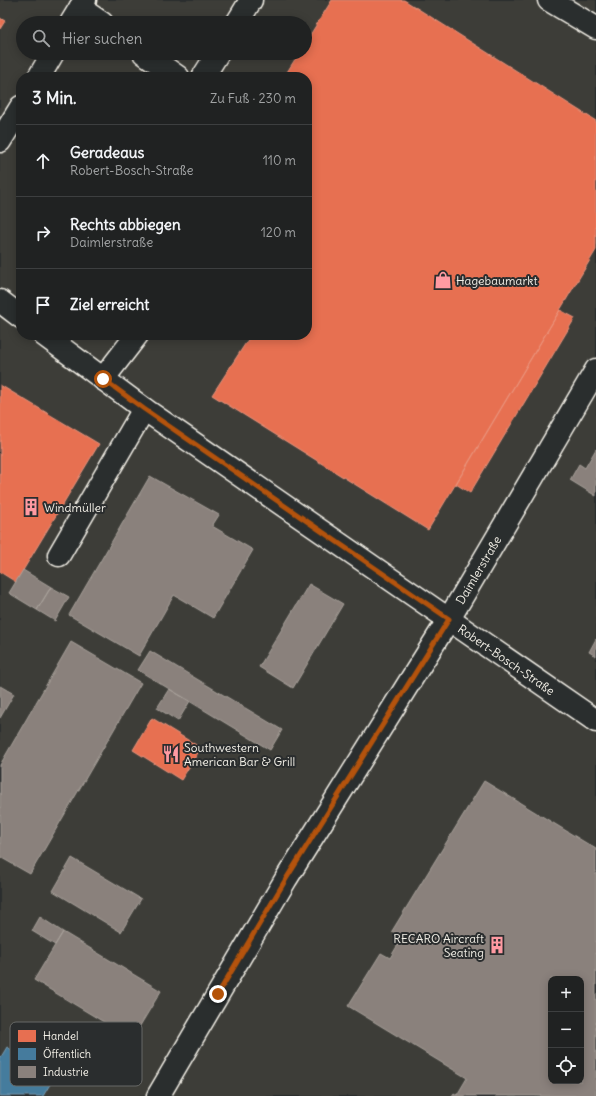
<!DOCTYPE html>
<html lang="de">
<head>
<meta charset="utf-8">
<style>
	body { margin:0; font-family:Delius,sans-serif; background:#2d2f2f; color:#f1f3f6 }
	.controls { position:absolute; right:12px; bottom:12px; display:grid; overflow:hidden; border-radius:8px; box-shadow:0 2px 10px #0003 }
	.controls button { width:36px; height:36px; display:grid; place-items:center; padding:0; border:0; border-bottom:1px solid #3d3f40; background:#202222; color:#f1f3f6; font:20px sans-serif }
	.stop { position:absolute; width:12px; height:12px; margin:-9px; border:3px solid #b45309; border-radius:50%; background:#fff }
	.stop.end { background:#b45309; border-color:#fff; box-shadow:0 1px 4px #0008 }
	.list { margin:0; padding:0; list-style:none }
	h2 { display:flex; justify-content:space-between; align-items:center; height:52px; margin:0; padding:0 16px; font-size:17px }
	h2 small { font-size:13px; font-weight:400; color:#a2a4a5 }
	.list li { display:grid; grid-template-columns:26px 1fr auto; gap:12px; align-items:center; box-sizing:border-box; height:72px; padding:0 16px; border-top:1px solid #3d3f40 }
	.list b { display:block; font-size:15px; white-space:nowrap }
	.list p { margin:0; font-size:13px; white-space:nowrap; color:#a2a4a5 }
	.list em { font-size:13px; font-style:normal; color:#a2a4a5 }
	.icon { flex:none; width:22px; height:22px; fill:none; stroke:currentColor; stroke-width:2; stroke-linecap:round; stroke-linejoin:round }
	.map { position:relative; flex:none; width:596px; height:1096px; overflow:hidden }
	.search { position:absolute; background:#202222; box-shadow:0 2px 10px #0003; left:16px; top:16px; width:296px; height:44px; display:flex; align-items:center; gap:10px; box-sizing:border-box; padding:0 14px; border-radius:22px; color:#a2a4a5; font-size:15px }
	.panel { position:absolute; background:#202222; box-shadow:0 2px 10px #0003; left:16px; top:72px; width:296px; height:268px; border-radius:16px }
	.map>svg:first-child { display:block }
	.built { fill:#3d3d39; fill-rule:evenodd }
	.shops { fill:#e76f51; stroke:#eb967e }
	.public { fill:#457b9d; stroke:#7a9eb4 }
	.industry { fill:#8a817c; stroke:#aaa39c; fill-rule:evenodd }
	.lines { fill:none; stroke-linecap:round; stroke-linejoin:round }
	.minor-casing { stroke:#f4f1e8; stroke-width:25 }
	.minor { stroke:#2a2d2e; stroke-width:22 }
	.route { stroke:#b45309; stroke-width:5 }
	.labels { text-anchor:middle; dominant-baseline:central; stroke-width:4; stroke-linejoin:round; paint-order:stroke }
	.poi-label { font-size:12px; fill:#f4f1e8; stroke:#2a2d2e; text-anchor:start }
	.street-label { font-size:12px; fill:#f4f1e8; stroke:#2a2d2e }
	.key { fill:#2a2d2e; stroke:#676866; stroke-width:1 }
	.key-label { font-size:11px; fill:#f4f1e8 }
</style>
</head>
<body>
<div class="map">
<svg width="596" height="1096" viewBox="0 0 596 1096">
	<rect width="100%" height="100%" fill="#2a2d2e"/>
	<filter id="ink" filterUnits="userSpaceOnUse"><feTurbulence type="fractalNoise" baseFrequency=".025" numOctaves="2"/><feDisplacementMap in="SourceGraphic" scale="8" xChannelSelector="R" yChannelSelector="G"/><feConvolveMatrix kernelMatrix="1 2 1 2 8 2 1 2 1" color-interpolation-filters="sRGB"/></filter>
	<g filter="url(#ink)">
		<path class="built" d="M 0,0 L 596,0 L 596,1096 L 0,1096 ZM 23,23 L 305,23 L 305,53 L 23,53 ZM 21,77 L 307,77 L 307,335 L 21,335 ZM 551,979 L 581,979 L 581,1081 L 551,1081 Z"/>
		<path class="shops" d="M 332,0 L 404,0 L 596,121 L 596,250 L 428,530 L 212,395 L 251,335 L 307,335 L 307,121 L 310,118 L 307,117 L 307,77 L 284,77 L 299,53 L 305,53 L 305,43 Z
			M 0,18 L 5,21 L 0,29 Z
			M 560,310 L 575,318 L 470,493 L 456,484 Z
			M 0,385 L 99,444 L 16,582 L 0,572 Z
			M 152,718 L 201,748 L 181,780 L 133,750 Z"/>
		<path class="public" d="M 7,1047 L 55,1076 L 43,1096 L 0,1096 L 0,1056 L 1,1057 Z"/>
		<path class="industry" d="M 596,449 L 596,496 L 570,480 L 579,464 L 585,468 Z
			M 150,476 L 219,515 L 212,526 L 253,550 L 213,618 L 174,595 L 139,656 L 69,615 Z
			M 23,570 L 51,587 L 37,610 L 9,593 Z
			M 309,584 L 343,604 L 293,688 L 259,667 Z
			M 51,587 L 69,597 L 55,621 L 37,610 Z
			M 596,639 L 596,656 L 589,652 Z
			M 71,642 L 141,683 L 30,874 L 0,857 L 0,765 Z
			M 150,651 L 282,730 L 270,750 L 138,670 Z
			M 0,686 L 14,694 L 0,718 Z
			M 169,689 L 190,701 L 178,721 L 157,708 Z
			M 484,781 L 596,849 L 596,1096 L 452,1096 L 454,1093 L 457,1095 L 467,1078 L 348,1006 L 381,953 L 390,958 L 402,938 L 392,931 ZM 551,979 L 581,979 L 581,1081 L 551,1081 Z
			M 72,858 L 141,899 L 121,932 L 53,891 Z
			M 40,917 L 63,932 L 55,945 L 32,931 Z
			M 63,932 L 161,991 L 132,1039 L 34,980 Z"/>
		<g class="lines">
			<g class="minor-casing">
				<g id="minor">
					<path d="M 549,0 L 596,28"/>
					<path d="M 80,8 L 102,23"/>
					<path d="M 71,23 L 85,0"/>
					<path d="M 237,23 L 251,0"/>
					<path d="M 144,53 L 178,77"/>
					<path d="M 39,77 L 53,53"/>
					<path d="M 203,77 L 218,53"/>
					<path d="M 0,141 L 21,107"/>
					<path d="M 0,301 L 21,317"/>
					<path id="s1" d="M 44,335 L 144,409 L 596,721"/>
					<path d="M 103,379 L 137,335"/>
					<path d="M 59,555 L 144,409"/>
					<path id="s2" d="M 158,1096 L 286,879 L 449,619 L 596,370"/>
				</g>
			</g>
			<use href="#minor" class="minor"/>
		</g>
	</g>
	<g class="lines" filter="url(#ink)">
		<path class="route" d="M 103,379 L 144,409 L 449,619 L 286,879 L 218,994"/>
	</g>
	<defs>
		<g id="shop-bare" transform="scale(1.38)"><path d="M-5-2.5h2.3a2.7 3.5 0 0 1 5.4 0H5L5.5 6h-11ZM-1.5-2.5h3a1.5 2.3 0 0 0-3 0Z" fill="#ff9aa2" stroke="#2a2d2e" stroke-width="2.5" paint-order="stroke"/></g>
		<g id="building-bare" transform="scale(1.38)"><path d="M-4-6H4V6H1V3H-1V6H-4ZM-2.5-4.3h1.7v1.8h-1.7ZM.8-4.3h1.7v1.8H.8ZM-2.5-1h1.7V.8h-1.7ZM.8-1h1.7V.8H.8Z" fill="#ff9aa2" stroke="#2a2d2e" stroke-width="2.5" paint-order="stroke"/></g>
		<g id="restaurant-bare" transform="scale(1.38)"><path d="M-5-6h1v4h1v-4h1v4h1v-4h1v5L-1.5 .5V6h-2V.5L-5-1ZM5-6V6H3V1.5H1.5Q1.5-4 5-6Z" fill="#ff9aa2" stroke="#2a2d2e" stroke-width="2.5" paint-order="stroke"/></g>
	</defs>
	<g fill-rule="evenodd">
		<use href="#shop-bare" x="443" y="280"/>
		<use href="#building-bare" x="31" y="507"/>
		<use href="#restaurant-bare" x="171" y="754"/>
		<use href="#building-bare" x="497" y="945"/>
	</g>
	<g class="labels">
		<g class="poi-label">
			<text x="456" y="280">Hagebaumarkt</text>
			<text x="44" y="507">Windmüller</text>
			<text x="184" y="747">Southwestern<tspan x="184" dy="14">American Bar &amp; Grill</tspan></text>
			<text x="484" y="938" text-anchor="end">RECARO Aircraft<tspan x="484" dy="14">Seating</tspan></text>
		</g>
		<g class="street-label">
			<text stroke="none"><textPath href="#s2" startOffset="616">Daimlerstraße</textPath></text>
			<text stroke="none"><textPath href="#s1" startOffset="565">Robert-Bosch-Straße</textPath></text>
		</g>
	</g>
	<rect x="10" y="1022" width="132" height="64" rx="6" class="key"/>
	<rect x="18" y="1030" width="18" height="12" fill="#e76f51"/>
	<rect x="18" y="1048" width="18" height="12" fill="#457b9d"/>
	<rect x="18" y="1066" width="18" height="12" fill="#8a817c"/>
	<g class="key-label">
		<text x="43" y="1040">Handel</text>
		<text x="43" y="1058">Öffentlich</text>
		<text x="43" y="1076">Industrie</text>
	</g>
</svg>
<div class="controls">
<button>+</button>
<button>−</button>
<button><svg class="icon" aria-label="locate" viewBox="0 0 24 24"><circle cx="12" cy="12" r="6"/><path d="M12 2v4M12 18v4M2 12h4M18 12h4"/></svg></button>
</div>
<div class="stop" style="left:103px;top:379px"></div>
<div class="stop end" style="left:218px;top:994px"></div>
<div class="search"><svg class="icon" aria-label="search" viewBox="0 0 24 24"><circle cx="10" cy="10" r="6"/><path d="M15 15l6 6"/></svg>Hier suchen</div>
<section class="panel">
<h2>3 Min.<small>Zu Fuß · 230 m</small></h2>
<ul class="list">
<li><svg class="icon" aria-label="ahead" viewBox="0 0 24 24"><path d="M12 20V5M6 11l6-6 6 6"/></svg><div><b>Geradeaus</b><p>Robert-Bosch-Straße</p></div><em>110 m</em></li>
<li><svg class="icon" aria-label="right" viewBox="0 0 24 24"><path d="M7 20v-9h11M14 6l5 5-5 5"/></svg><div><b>Rechts abbiegen</b><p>Daimlerstraße</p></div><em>120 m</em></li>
<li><svg class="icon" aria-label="arrive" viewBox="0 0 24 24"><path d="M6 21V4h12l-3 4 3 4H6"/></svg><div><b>Ziel erreicht</b></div></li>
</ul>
</section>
</div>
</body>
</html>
